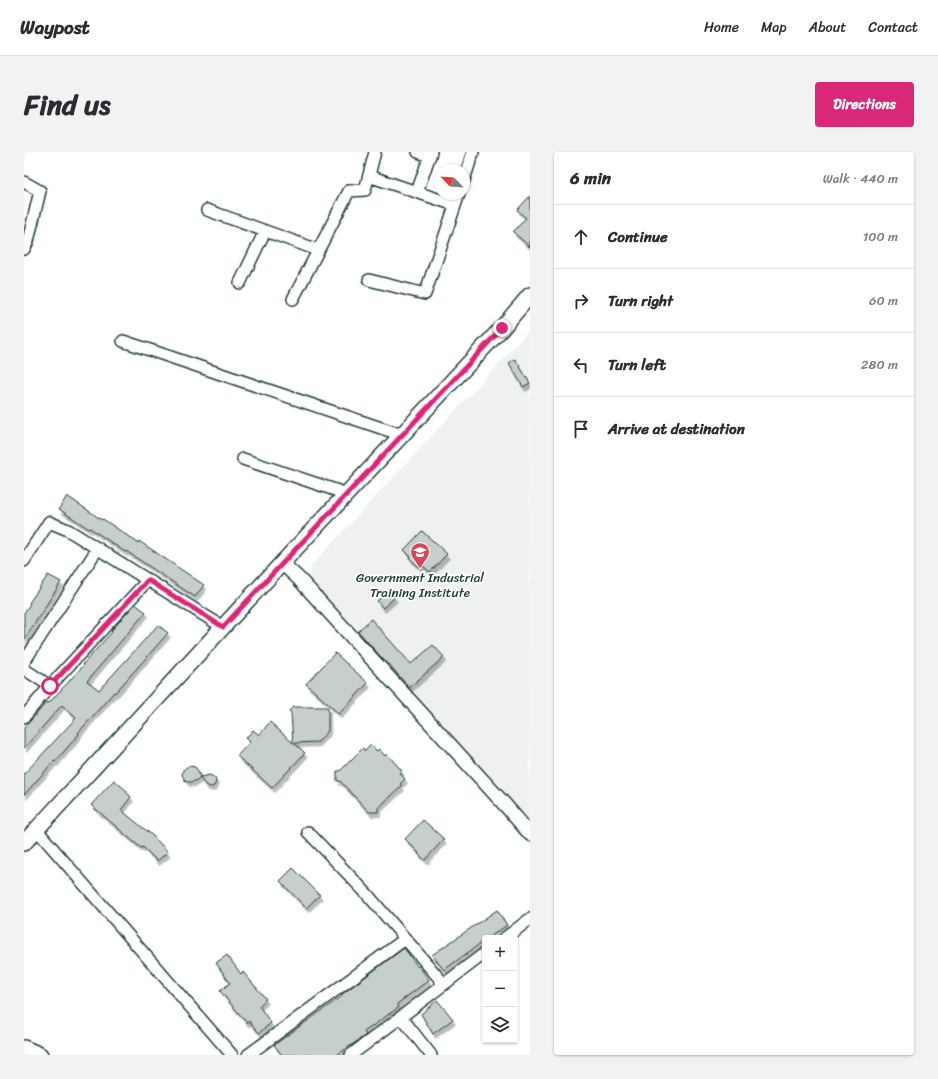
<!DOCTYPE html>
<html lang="en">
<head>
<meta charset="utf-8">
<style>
	body { margin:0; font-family:Sriracha,sans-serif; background:#f2f2f3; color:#2b2b33 }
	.controls { position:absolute; right:12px; bottom:12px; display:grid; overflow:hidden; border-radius:4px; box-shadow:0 1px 3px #0004 }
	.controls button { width:36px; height:36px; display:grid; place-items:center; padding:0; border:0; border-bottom:1px solid #e1e1e2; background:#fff; color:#2b2b33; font:20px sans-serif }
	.compass { position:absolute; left:410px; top:12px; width:36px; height:36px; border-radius:50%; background:#fff; box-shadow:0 1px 3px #0004; rotate:295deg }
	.stop { position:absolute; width:12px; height:12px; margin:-9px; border:3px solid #db2777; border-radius:50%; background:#fff }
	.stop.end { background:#db2777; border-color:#fff; box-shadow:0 1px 4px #0008 }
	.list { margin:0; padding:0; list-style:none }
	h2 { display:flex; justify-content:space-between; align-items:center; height:52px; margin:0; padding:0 16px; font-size:17px }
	h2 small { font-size:13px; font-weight:400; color:#7c7c81 }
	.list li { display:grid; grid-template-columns:26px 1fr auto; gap:12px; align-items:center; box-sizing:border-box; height:64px; padding:0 16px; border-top:1px solid #e1e1e2 }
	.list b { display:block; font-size:15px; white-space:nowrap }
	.list em { font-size:13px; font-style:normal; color:#7c7c81 }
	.icon { flex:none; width:22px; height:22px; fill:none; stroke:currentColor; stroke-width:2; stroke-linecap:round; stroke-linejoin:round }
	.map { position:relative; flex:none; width:506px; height:903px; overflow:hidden; border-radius:4px }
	header { display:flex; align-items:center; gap:24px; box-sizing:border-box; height:56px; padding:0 20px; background:#fff; border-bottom:1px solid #e1e1e2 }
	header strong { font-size:19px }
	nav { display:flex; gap:22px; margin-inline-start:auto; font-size:14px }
	.intro { display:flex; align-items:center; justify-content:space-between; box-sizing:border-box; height:96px; padding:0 24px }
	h1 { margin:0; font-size:28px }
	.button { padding:10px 18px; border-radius:4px; background:#db2777; color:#fff; font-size:14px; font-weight:700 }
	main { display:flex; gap:24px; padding:0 24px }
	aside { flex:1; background:#fff; border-radius:4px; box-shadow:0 1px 3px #0004 }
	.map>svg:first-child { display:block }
	.built { fill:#eef1f0 }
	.building { fill:#c7cfcc; stroke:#1f3d34; filter:url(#shadow) }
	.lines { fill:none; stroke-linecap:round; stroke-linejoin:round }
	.minor-casing { stroke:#1f3d34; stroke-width:14 }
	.tertiary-casing { stroke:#1f3d34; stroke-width:16 }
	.secondary-casing { stroke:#1f3d34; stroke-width:18 }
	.minor { stroke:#fff; stroke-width:11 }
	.tertiary { stroke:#fff; stroke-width:13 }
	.secondary { stroke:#fff; stroke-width:15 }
	.route { stroke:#db2777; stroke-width:5 }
	.labels { text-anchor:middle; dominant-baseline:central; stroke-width:3.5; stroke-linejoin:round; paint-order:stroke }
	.poi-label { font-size:13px; fill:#1f3d34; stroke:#fff }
</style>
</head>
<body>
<header>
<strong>Waypost</strong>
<nav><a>Home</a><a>Map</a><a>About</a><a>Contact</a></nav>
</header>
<div class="intro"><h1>Find us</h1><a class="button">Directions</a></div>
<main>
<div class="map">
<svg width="506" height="903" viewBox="0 0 506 903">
	<defs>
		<filter id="shadow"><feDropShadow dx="2.5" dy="4.5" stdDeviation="0" flood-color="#0004"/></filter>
	</defs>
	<rect width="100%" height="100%" fill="#fff"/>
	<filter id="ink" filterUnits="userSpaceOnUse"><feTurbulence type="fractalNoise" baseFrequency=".025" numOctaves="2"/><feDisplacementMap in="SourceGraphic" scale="8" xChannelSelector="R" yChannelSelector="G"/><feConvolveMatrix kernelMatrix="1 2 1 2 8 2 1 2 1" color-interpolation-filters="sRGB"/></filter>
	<g filter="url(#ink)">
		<path class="built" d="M 506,178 L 506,670 L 288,432 L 285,427 L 287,414 Z"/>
		<path class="building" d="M 506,44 L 506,95 L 489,80 L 502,66 L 493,58 Z
			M 491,207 L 506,231 L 499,235 L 485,211 Z
			M 43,344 L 78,368 L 79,367 L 114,391 L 115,389 L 180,433 L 171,445 L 102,399 L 101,400 L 66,376 L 65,377 L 35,357 Z
			M 398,379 L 423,402 L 406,420 L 398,413 L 395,415 L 385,406 L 386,404 L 380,398 Z
			M 24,423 L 37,430 L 0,488 L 0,461 L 6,452 L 5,451 Z
			M 365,439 L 371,445 L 359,456 L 353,449 Z
			M 111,452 L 122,460 L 63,529 L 75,538 L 134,473 L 144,481 L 91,541 L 90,540 L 54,581 L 55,582 L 31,610 L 30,609 L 0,643 L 0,622 L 52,566 L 38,553 L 0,596 L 0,576 L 23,550 L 25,551 L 60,513 L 59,512 L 88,480 L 87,479 Z
			M 347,467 L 387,512 L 409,493 L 420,505 L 385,536 L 365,512 L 364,513 L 334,479 Z
			M 311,501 L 344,531 L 315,562 L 282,532 Z
			M 269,555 L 304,555 L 304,579 L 294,590 L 270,591 L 281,601 L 248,636 L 213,604 L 226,590 L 222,586 L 229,578 L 235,583 L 246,570 L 269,591 L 267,561 L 265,559 Z
			M 347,593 L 353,599 L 355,597 L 361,604 L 363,602 L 378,619 L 376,621 L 381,627 L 376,632 L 378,634 L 354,656 L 354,660 L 345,660 L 316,629 L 313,629 L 313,619 L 316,619 L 339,596 L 341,599 Z
			M 165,614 L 171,615 L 174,619 L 176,626 L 169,630 L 163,630 L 161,628 L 158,623 L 159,618 L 163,615 Z
			M 186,623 L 191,626 L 192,630 L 190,634 L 186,635 L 181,633 L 176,625 Z
			M 90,628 L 103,639 L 102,640 L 107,645 L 97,658 L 129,684 L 144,700 L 133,709 L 119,695 L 117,696 L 67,653 Z
			M 399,668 L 420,687 L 401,708 L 394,702 L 395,701 L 381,687 Z
			M 269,716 L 296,743 L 282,756 L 256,729 Z
			M 473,758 L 483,773 L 464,786 L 461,786 L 461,788 L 420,818 L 408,803 Z
			M 380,796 L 394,815 L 395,814 L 405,828 L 373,852 L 375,855 L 340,880 L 342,883 L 313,903 L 258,903 L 250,893 L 318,844 L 317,843 Z
			M 203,803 L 217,822 L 219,820 L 242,847 L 235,854 L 247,871 L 235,881 L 225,869 L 223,871 L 196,839 L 206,831 L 192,811 Z
			M 413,848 L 429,867 L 409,882 L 397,862 Z"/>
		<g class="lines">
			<g class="minor-casing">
				<path id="minor" d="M 394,0 L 406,4
					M 345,24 L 431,53
					M 440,28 L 449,0
					M 0,30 L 16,39 L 4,89 L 0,97
					M 393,40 L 407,0
					M 183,58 L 294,98
					M 345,128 L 401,142 L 435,42
					M 216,131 L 241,79
					M 269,147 L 325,39 L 341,38 L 351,0
					M 99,189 L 378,283
					M 219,307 L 323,342
					M 0,409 L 25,370 L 44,378 L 199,475
					M 0,510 L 74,396
					M 0,517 L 26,534
					M 0,565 L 26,534 L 124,428
					M 12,677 L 208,903
					M 284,680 L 343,742 L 420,832
					M 481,786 L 506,767
					M 377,865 L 407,903
					M 224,903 L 381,787
					M 327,903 L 461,801"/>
			</g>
			<g class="tertiary-casing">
				<path id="tertiary" d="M 258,411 L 275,427 L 482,654 L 506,682"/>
			</g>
			<g class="secondary-casing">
				<path id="secondary" d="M 0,691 L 258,411 L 478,176 L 506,143
					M 0,896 L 16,903"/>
			</g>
			<use href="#minor" class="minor"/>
			<use href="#tertiary" class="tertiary"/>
			<use href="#secondary" class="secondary"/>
		</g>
	</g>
	<g class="lines" filter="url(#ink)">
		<path class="route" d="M 26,534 L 124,428 L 199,475 L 478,176"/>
	</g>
	<defs>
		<g id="school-pin" transform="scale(1)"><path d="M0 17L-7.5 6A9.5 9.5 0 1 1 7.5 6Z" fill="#d1495b" stroke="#fff"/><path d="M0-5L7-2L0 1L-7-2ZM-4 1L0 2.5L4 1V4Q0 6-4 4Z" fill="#fff"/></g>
	</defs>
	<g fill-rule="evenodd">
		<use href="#school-pin" x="396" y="400"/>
	</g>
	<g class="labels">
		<g class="poi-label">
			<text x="396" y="425">Government Industrial<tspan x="396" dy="15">Training Institute</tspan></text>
		</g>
	</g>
</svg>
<div class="controls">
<button>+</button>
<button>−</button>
<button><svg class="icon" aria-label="layers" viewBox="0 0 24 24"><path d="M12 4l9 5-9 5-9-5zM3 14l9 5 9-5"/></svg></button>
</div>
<svg class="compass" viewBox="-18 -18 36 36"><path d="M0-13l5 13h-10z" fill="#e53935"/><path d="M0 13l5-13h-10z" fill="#7c7c81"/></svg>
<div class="stop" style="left:26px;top:534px"></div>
<div class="stop end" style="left:478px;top:176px"></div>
</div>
<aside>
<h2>6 min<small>Walk · 440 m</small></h2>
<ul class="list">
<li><svg class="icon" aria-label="ahead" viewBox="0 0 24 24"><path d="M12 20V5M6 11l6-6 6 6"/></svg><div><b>Continue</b></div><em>100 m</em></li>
<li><svg class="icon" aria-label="right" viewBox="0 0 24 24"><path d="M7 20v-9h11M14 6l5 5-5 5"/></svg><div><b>Turn right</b></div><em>60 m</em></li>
<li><svg class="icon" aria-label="left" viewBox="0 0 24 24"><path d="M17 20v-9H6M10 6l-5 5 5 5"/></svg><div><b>Turn left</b></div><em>280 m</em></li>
<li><svg class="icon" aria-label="arrive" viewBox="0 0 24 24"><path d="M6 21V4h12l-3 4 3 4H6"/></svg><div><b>Arrive at destination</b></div></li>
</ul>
</aside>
</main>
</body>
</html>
